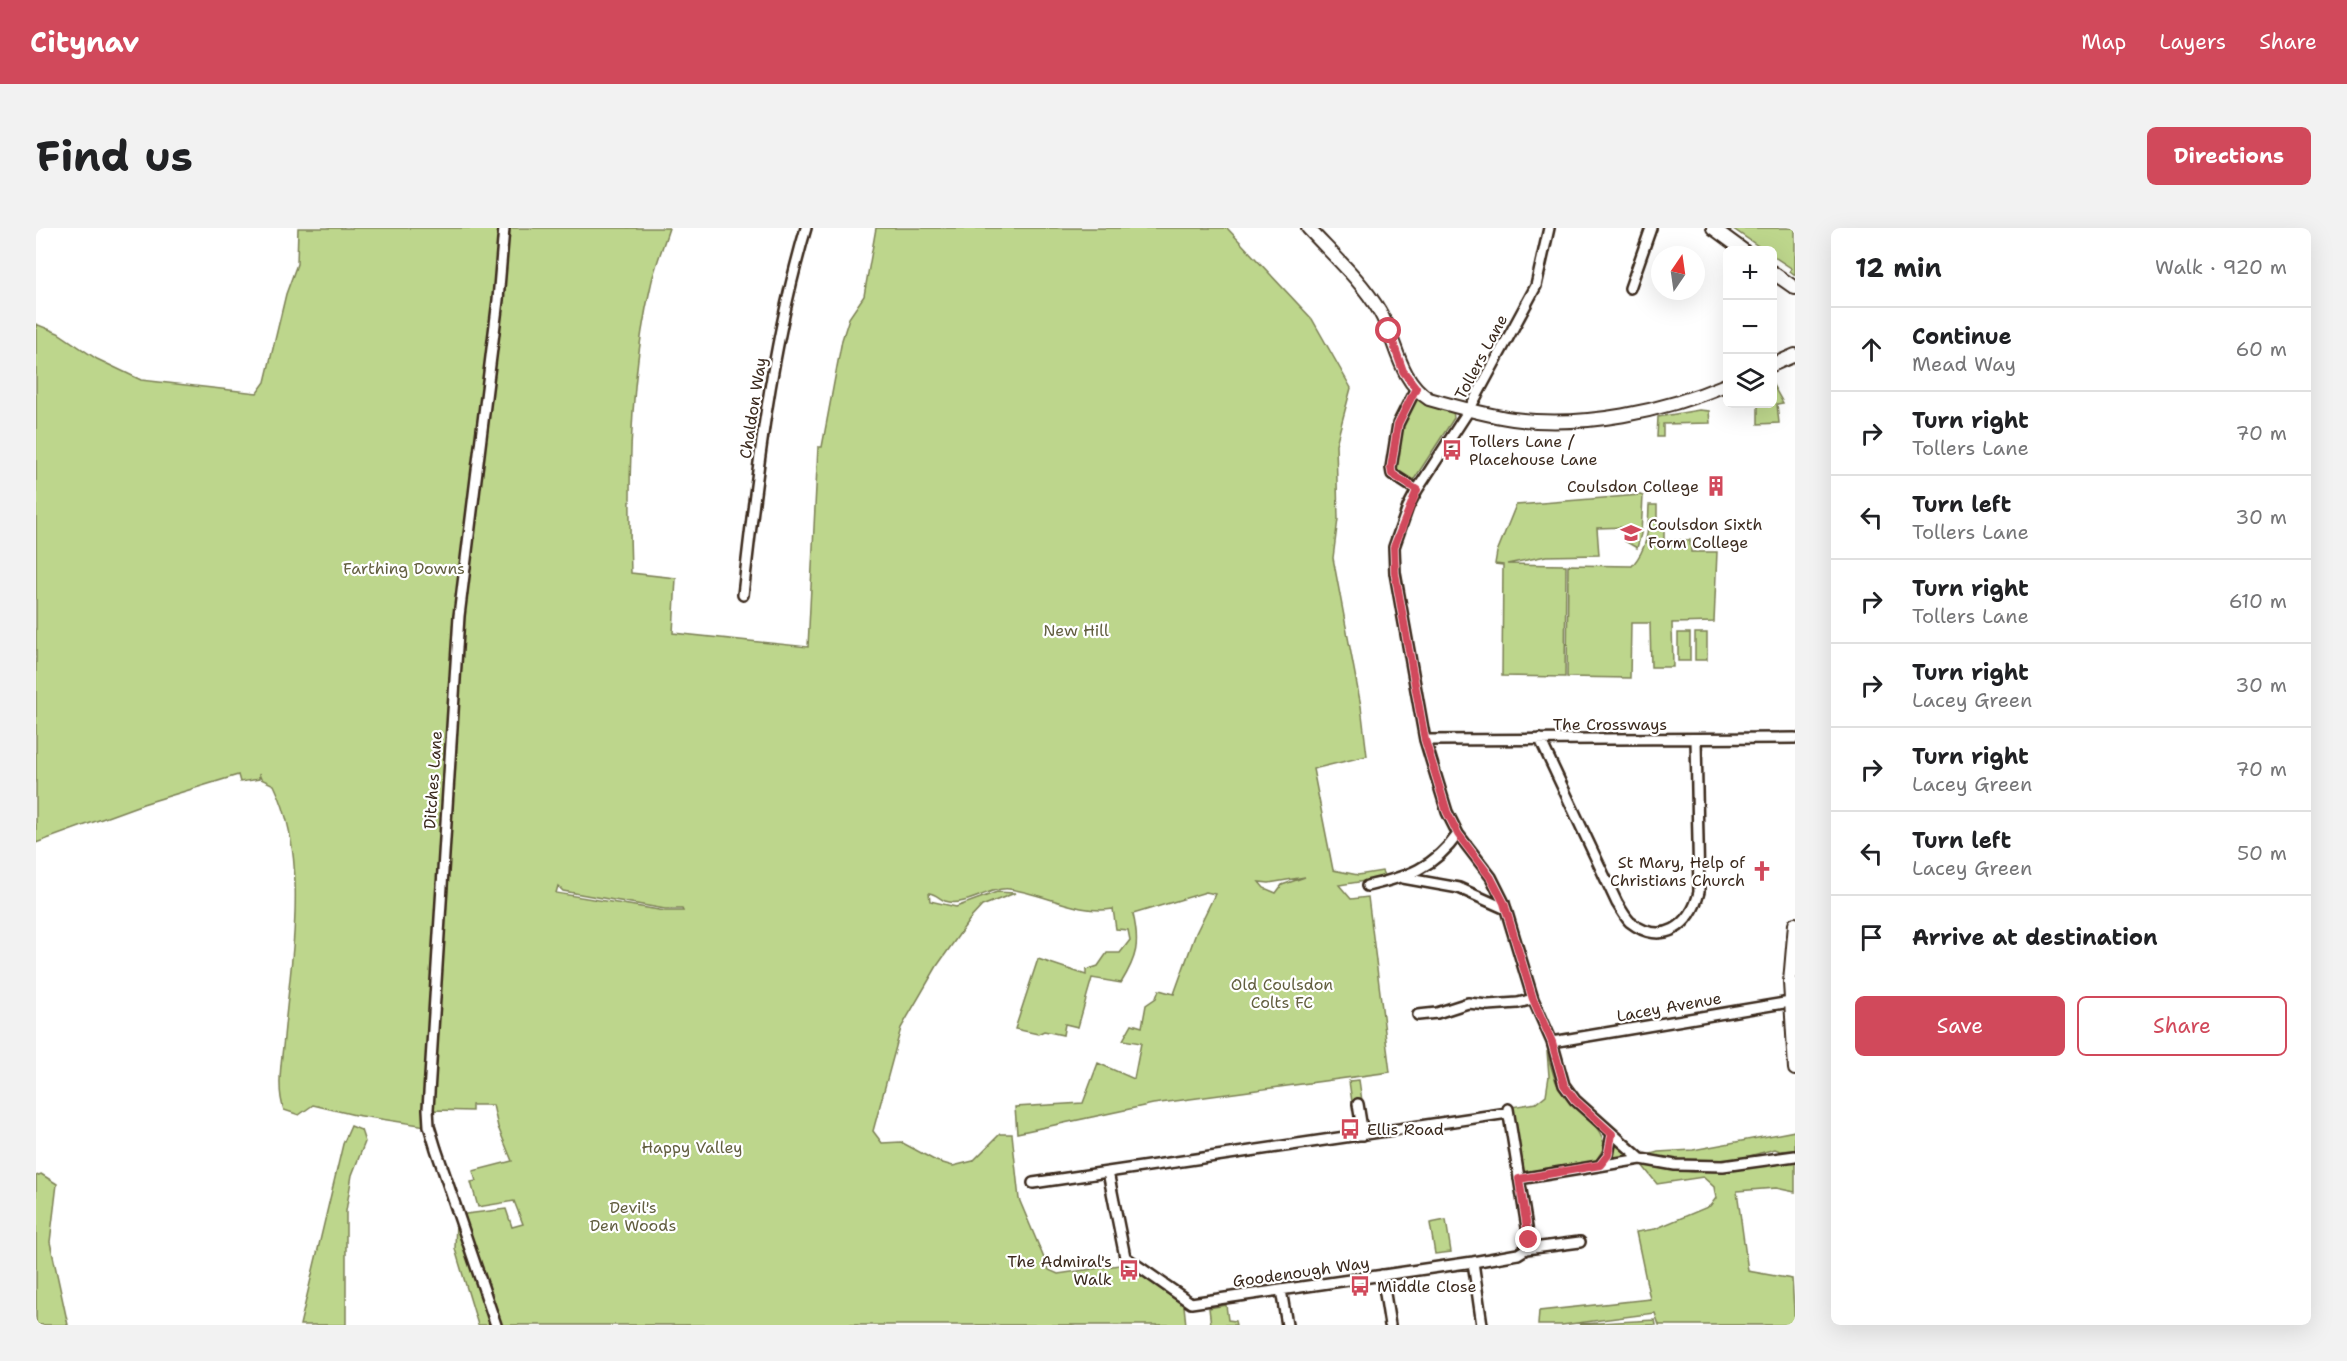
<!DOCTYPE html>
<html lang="en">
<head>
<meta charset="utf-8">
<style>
	body { margin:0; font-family:"Shantell Sans",sans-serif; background:#f2f2f2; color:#202124 }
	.controls { position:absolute; right:18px; top:18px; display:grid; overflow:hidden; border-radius:9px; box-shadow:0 6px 24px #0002 }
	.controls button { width:54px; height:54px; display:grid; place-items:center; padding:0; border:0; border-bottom:2px solid #e0e0e0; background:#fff; color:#202124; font:30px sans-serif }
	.compass { position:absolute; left:1615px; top:18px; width:54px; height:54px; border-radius:50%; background:#fff; box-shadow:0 6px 24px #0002; rotate:13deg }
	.stop { position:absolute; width:18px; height:18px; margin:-14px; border:4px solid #d1495b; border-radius:50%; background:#fff }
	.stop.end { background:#d1495b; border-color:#fff; box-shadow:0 2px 6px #0008 }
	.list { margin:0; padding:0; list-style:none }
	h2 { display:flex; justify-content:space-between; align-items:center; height:78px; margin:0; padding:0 24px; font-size:26px }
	h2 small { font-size:20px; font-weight:400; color:#757577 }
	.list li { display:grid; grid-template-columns:39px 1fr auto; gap:18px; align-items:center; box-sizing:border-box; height:84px; padding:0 24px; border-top:2px solid #e0e0e0 }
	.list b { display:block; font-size:22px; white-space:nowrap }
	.list p { margin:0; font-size:20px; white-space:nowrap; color:#757577 }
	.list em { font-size:20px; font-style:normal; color:#757577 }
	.actions { display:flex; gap:12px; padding:18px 24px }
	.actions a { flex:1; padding:14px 0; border:2px solid #d1495b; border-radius:9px; text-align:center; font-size:21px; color:#d1495b }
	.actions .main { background:#d1495b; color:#fff }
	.icon { flex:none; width:33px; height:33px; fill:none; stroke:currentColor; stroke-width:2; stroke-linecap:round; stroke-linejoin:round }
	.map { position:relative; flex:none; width:1759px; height:1097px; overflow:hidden; border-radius:9px }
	header { display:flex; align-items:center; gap:36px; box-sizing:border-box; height:84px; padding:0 30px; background:#d1495b; color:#fff }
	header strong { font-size:28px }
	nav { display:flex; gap:33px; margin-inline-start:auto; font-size:21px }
	.intro { display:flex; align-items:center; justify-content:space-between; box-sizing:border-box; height:144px; padding:0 36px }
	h1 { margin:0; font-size:42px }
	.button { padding:15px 27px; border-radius:9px; background:#d1495b; color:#fff; font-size:21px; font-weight:700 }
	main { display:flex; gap:36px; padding:0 36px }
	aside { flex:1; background:#fff; border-radius:9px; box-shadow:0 6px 24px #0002 }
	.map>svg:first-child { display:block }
	.green { fill:#bdd68c; stroke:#7c8055; stroke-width:1.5; fill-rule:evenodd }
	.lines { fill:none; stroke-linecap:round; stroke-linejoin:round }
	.street-casing { stroke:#3b2a1e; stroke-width:14 }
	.secondary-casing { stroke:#3b2a1e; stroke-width:16 }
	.street { stroke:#fff; stroke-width:9 }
	.secondary { stroke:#fff; stroke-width:12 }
	.route { stroke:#d1495b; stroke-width:8 }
	.labels { text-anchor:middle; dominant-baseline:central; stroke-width:4.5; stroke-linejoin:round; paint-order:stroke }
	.street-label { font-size:16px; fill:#3b2a1e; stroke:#fff }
	.poi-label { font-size:16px; fill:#3b2a1e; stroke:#fff; text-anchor:start }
	.park-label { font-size:16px; fill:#625e3f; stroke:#fff }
</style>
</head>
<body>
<header>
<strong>Citynav</strong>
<nav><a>Map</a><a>Layers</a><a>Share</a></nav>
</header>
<div class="intro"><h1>Find us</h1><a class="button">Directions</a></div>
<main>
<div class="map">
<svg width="1759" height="1097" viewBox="0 0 1759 1097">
	<rect width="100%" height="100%" fill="#fff"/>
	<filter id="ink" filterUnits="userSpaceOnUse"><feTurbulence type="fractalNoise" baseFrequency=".0167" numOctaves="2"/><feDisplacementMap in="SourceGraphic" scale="12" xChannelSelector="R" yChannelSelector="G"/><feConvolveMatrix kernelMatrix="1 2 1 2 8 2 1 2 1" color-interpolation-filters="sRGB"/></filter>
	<g filter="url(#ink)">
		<path class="green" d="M 262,0 L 633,0 C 627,19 619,38 615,57 C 594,145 592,255 595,345 L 640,350 L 637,405 L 772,419 L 782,219 L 786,219 L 806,112 L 813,90 L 828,68 L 840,0 L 1191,0 L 1276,91 L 1315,160 L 1300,216 L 1302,291 L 1297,330 L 1325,478 L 1331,528 L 1277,541 L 1297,642 L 1322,647 L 1346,643 L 1349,650 L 1303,657 L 1315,671 L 1332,669 L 1354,844 L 1117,876 L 981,905 L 979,879 L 1047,875 L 1062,835 L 1098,851 L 1105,815 L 1087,812 L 1096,796 L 1106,799 L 1110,777 L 1120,770 L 1123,762 L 1138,766 L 1160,705 L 1179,666 L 1170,664 L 1097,686 C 1104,716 1101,729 1085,755 L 1056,750 L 1042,799 L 1029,796 L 1027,807 L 1008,803 L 1002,806 L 979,801 L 1002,731 L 1050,747 L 1050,742 L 1062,738 L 1071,725 L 1084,725 L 1094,712 L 1092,702 L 1080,701 L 1077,681 C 1042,687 1007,665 973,661 C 952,659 929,680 909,673 C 904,671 900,666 893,665 L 894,673 L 920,679 L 961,664 L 979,665 L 946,678 L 934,691 L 901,738 L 865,800 L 837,903 L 846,915 L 865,914 L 900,933 L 917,938 L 937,933 L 964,906 L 976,906 L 983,971 L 1013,1042 L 1022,1046 L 1090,1036 L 1148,1078 L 1150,1097 L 442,1097 L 419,1021 L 420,993 L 430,986 L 470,981 L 476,999 L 487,996 L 478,973 L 442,979 L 435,954 L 440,953 L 437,943 L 476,933 L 462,899 L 457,877 L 436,877 L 436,883 L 398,882 L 390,898 L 319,887 L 277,877 L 263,887 L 248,882 C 240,860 246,832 248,809 C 255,730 274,631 238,557 L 225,551 L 223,546 L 223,551 L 204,554 L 202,547 L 107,576 L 0,615 L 0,96 L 22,105 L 61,131 L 105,152 L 221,165 L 229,154 L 250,66 L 261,36 ZM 1269,649 L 1246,657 L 1240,665 L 1228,660 L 1223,654 L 1233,655 ZM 522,658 L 527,663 L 629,681 L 646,681 L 647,683 L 629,683 L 520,665 Z
			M 1696,0 L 1759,0 L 1759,47 L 1754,43 L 1755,40 L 1737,28 L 1736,22 L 1728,22 Z
			M 1737,157 L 1747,175 L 1741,176 L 1743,195 L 1722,196 L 1722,176 L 1736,176 Z
			M 1379,168 L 1417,183 L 1418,190 L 1377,253 L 1361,245 L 1359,239 L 1366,194 Z
			M 1663,182 L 1673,183 L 1674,195 L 1627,196 L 1627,209 L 1621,209 L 1622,189 Z
			M 1604,267 L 1607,268 L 1605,306 L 1601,320 L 1589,313 L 1591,299 L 1561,300 L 1563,327 L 1510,328 L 1471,336 L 1530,337 L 1529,449 L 1466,448 L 1467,337 L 1459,336 L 1461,324 L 1480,277 Z
			M 1613,277 L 1621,277 L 1621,295 L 1628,295 L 1628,312 L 1654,312 L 1655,324 L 1681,324 L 1678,394 L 1636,395 L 1637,439 L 1615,439 L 1614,395 L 1595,395 L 1594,450 L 1531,449 L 1532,337 L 1596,338 C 1613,318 1612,302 1613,277 Z
			M 1642,405 L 1654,405 L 1654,433 L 1642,433 Z
			M 1659,405 L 1671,405 L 1671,432 L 1659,432 Z
			M 1511,823 C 1514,835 1517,849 1523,860 C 1534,880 1569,896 1568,920 L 1559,934 L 1489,944 L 1486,943 L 1475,879 L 1500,875 L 1510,867 L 1513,848 Z
			M 1323,852 L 1326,873 L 1316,874 L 1313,853 Z
			M 315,898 L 325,902 L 329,914 L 316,947 L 310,983 L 310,1097 L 264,1097 L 307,916 Z
			M 1759,903 L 1759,922 L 1744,923 L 1739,921 L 1691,934 L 1655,936 L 1608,928 L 1622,924 L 1657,922 Z
			M 1580,914 L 1595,927 L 1594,929 L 1576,931 Z
			M 1759,931 L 1759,964 L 1740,960 L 1701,963 L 1712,1043 L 1756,1051 L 1759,1097 L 1623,1097 L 1619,1085 L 1526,1097 L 1502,1097 L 1503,1083 L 1614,1071 L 1600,1004 L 1619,1001 L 1674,978 L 1680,970 L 1678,959 L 1667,949 L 1621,956 L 1606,937 L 1657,944 Z
			M 5,946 L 21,956 L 14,1014 L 32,1097 L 0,1097 L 0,948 Z
			M 1410,992 L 1415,1024 L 1399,1026 L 1394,995 Z
			M 1190,1077 L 1192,1092 L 1199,1093 L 1200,1097 L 1175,1097 L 1173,1080 Z
			M 1619,1092 L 1620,1097 L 1544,1097 L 1544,1096 Z"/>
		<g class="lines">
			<g class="street-casing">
				<path id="street" d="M 1513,0 L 1500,58 L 1433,182 L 1381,262 L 1372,279 L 1358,319 L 1359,345 L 1389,512 L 1411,584 L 1422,606 L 1455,649 L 1468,675 L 1497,771 L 1516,814 L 1528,857 L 1539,872 L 1605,931 L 1639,937 L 1687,938 L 1759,928
					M 1594,60 L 1615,0
					M 1380,160 L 1362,196 L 1355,240 L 1356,246 L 1381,262
					M 707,367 C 721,243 735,119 770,0
					M 1504,511 L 1581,675 C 1585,681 1589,689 1594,694 C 1626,719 1655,698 1663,664 L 1660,511
					M 1389,512 L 1759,510
					M 1367,650 L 1423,660 L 1470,681
					M 1331,658 C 1371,649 1398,640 1422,606
					M 1382,787 L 1401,785 L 1432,775 L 1452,777 L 1482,775 L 1497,771
					M 1516,814 L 1754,774
					M 1322,876 L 1327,907
					M 1472,881 L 1493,1012 L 1490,1021
					M 1564,937 L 1572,927 L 1576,906
					M 1072,944 L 1089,1029 L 1155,1075 L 1437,1034 L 1482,1026 L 1490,1021 L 1544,1014
					M 1483,951 L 1605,931
					M 997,955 L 1472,885
					M 1437,1034 L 1446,1097
					M 1346,1047 L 1354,1097
					M 1245,1062 L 1251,1097
					M 460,1097 L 400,921 L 393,898 L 392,881 L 423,388 L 462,72 L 468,0"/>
			</g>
			<g class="secondary-casing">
				<path id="secondary" d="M 1272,0 C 1296,26 1326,53 1344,84 C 1361,114 1362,151 1393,171 C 1421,179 1449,187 1477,191 C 1549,200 1626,184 1692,156
					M 1677,0 L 1707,22
					M 1736,44 L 1759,60
					M 1736,137 L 1759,127
					M 1759,696 L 1754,754 L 1759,841"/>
			</g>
			<use href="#street" class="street"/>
			<use href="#secondary" class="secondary"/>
		</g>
	</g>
	<g class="lines" filter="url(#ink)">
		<path class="route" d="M 1353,103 L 1367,143 L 1380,160 L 1362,196 L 1355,240 L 1356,246 L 1381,262 L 1358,319 L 1359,345 L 1389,512 L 1411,584 L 1422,606 L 1455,650 L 1468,675 L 1497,771 L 1516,814 L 1528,857 L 1539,872 L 1576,906 L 1572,927 L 1564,937 L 1483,951 L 1493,1012"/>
	</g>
	<defs>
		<g id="bus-bare" transform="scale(1.62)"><path d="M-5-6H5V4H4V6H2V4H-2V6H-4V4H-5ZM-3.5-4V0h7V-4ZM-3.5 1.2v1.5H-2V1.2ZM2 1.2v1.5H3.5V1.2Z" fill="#d1495b" stroke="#fff" stroke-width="2.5" paint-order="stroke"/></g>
		<g id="building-bare" transform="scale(1.62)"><path d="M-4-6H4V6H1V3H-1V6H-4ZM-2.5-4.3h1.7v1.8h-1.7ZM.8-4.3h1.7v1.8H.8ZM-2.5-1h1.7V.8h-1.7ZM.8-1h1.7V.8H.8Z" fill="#d1495b" stroke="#fff" stroke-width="2.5" paint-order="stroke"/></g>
		<g id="university-bare" transform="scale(1.62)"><path d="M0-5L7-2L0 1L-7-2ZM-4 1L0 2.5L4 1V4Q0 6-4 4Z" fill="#d1495b" stroke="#fff" stroke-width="2.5" paint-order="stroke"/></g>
		<g id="church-bare" transform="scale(1.62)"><path d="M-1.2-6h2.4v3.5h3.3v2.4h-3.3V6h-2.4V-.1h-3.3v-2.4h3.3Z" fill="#d1495b" stroke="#fff" stroke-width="2.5" paint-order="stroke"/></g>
	</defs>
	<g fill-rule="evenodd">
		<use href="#bus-bare" x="1416" y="222"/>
		<use href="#building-bare" x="1680" y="258"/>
		<use href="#university-bare" x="1595" y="305"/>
		<use href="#church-bare" x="1726" y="643"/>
		<use href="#bus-bare" x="1314" y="901"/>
		<use href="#bus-bare" x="1093" y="1042"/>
		<use href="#bus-bare" x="1324" y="1058"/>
	</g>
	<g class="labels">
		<g class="street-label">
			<text transform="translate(1445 129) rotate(-62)">Tollers Lane</text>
			<text transform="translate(717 180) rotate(-81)">Chaldon Way</text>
			<text x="1574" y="496">The Crossways</text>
			<text transform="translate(397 552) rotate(-86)">Ditches Lane</text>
			<text transform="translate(1633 779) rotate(-10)">Lacey Avenue</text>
			<text transform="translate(1265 1044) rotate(-8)">Goodenough Way</text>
		</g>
		<g class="poi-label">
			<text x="1433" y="213">Tollers Lane /<tspan x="1433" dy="18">Placehouse Lane</tspan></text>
			<text x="1663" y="258" text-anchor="end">Coulsdon College</text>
			<text x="1612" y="296">Coulsdon Sixth<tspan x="1612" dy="18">Form College</tspan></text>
			<text x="1709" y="634" text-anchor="end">St Mary, Help of<tspan x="1709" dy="18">Christians Church</tspan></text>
			<text x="1331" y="901">Ellis Road</text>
			<text x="1076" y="1033" text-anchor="end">The Admiral's<tspan x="1076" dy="18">Walk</tspan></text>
			<text x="1341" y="1058">Middle Close</text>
		</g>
		<g class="park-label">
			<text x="368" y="340">Farthing Downs</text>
			<text x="1040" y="402">New Hill</text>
			<text x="1246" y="756">Old Coulsdon<tspan x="1246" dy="18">Colts FC</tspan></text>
			<text x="656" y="919">Happy Valley</text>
			<text x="597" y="979">Devil's<tspan x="597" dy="18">Den Woods</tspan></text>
		</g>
	</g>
</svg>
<div class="controls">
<button>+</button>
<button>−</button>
<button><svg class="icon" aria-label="layers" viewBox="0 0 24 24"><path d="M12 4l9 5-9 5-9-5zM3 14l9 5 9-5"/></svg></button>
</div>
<svg class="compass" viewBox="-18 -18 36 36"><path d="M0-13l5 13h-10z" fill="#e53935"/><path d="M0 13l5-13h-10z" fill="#757577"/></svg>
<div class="stop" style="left:1353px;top:103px"></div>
<div class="stop end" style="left:1493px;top:1012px"></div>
</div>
<aside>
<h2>12 min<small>Walk · 920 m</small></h2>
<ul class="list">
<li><svg class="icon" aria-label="ahead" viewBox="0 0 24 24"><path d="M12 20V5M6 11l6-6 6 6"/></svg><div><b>Continue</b><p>Mead Way</p></div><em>60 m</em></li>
<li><svg class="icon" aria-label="right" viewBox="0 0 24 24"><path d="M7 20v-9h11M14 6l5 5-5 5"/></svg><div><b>Turn right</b><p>Tollers Lane</p></div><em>70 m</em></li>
<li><svg class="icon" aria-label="left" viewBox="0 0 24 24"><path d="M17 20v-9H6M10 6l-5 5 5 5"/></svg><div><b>Turn left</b><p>Tollers Lane</p></div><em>30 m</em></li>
<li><svg class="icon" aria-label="right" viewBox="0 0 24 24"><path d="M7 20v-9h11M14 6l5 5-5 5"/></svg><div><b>Turn right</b><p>Tollers Lane</p></div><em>610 m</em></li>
<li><svg class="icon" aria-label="right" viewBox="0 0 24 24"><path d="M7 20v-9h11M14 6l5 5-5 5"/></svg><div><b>Turn right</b><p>Lacey Green</p></div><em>30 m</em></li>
<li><svg class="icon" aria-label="right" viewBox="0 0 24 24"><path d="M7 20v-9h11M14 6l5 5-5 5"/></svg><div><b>Turn right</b><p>Lacey Green</p></div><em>70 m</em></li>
<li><svg class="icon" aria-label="left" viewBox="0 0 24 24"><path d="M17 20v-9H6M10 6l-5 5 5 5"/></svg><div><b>Turn left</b><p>Lacey Green</p></div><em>50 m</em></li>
<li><svg class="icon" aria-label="arrive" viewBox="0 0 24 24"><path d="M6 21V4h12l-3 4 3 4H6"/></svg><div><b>Arrive at destination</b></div></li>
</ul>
<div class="actions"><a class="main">Save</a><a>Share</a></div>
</aside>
</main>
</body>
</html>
